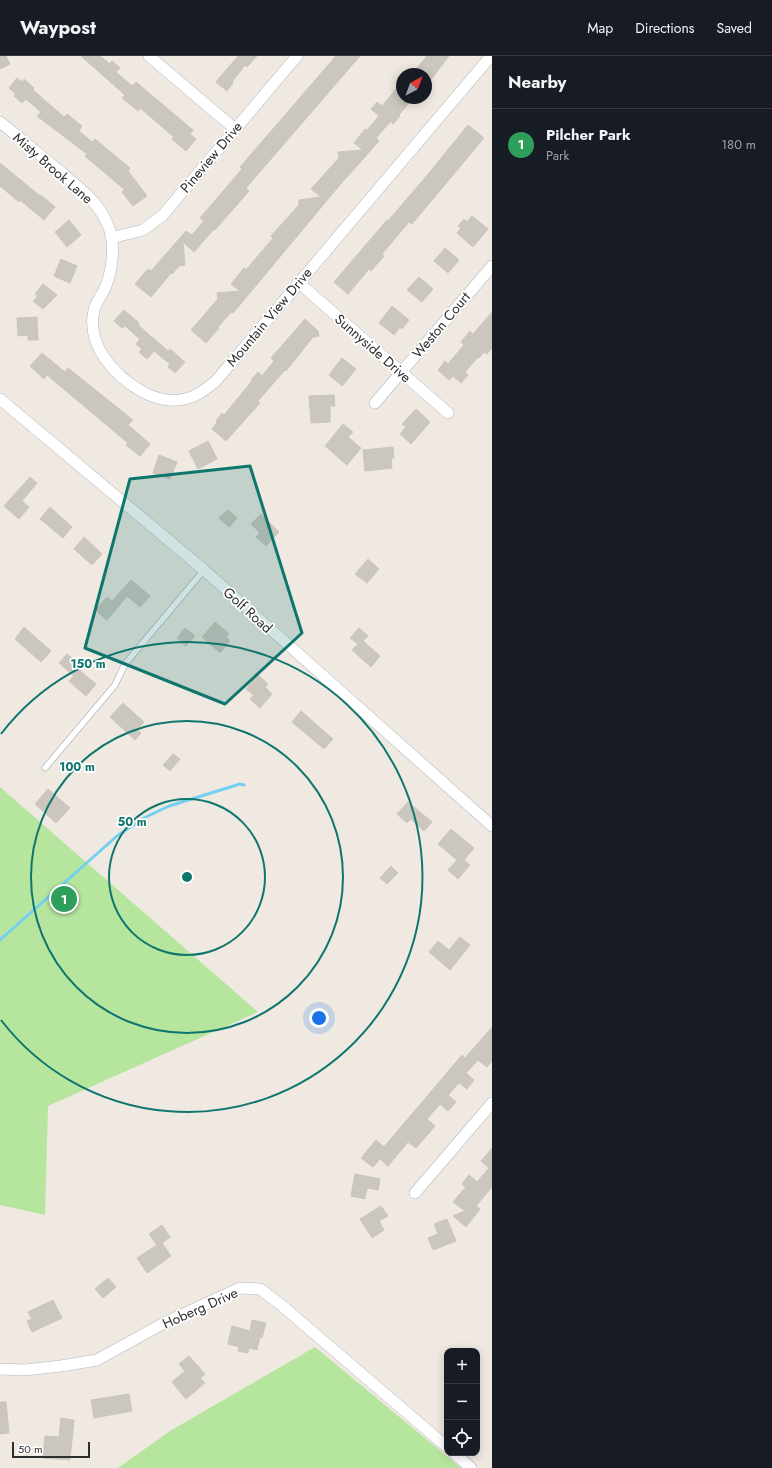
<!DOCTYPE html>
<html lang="en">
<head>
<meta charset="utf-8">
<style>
	body { margin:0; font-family:Jost,sans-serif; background:#20242c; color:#f1f3f6 }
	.controls { position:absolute; right:12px; bottom:12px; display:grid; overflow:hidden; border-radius:8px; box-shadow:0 2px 10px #0003 }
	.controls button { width:36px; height:36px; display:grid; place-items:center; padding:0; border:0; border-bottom:1px solid #363941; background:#171b24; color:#f1f3f6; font:20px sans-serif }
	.compass { position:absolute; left:396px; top:12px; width:36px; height:36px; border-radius:50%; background:#171b24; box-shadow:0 2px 10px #0003; rotate:42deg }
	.scale { position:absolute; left:12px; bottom:10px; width:78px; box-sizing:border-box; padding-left:4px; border:2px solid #2e2e2e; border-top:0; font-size:11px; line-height:14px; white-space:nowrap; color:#2e2e2e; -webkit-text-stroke:3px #fff; paint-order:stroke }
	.you { position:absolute; left:319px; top:962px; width:14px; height:14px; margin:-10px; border:3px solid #fff; border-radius:50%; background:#1a73e8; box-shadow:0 0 0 6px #1a73e833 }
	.badge { display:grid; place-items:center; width:26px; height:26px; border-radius:50%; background:#4264fb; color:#fff; font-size:13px; font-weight:700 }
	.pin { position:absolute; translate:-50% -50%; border:2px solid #fff; box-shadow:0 1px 4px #0006 }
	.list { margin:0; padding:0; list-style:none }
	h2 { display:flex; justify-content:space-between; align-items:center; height:52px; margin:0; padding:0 16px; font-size:17px }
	h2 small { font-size:13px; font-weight:400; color:#9ea1a6 }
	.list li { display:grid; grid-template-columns:26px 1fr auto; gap:12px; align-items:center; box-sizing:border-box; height:72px; padding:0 16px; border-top:1px solid #363941 }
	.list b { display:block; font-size:15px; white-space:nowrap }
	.list p { margin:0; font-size:13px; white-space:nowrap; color:#9ea1a6 }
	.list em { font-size:13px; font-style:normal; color:#9ea1a6 }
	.icon { flex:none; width:22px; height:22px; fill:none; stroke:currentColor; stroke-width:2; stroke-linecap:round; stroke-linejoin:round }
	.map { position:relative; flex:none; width:492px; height:1412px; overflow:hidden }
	header { display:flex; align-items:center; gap:24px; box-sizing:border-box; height:56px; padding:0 20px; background:#171b24; border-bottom:1px solid #363941 }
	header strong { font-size:19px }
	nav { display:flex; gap:22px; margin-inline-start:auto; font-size:14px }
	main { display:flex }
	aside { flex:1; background:#171b24 }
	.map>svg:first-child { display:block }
	.green { fill:#b6e59e }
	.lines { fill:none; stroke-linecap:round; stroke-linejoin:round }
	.stream { stroke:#75cff0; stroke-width:3 }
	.building { fill:#cbc7bf; stroke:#cbc5ba }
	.service-casing { stroke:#b4b7c1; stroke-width:7 }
	.minor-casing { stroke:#b4b7c1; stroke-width:12 }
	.service { stroke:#fff; stroke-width:5.5 }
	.minor { stroke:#fff; stroke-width:11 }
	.marked { fill:#0f766e; fill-opacity:0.2; stroke:#0f766e; stroke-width:3; stroke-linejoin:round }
	.ring { fill:none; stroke:#0f766e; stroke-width:2 }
	.labels { text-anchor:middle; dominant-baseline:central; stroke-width:3.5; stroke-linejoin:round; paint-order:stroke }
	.street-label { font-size:14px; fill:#2e2e2e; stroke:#fff }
	.centre { fill:#0f766e; stroke:#fff; stroke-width:2 }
	.ring-label { font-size:12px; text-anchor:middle; font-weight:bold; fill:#0f766e; stroke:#fff; stroke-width:3.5; stroke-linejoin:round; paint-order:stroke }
</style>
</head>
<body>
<header>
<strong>Waypost</strong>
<nav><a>Map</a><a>Directions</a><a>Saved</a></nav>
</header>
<main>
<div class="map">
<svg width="492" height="1412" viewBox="0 0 492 1412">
	<rect width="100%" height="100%" fill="#efe9e1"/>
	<path class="green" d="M 0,731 L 258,956 L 48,1050 L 45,1159 L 0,1149 Z
		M 315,1291 L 461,1412 L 118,1412 L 170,1375 Z"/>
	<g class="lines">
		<path class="stream" d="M 0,884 L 117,780 L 144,762 L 169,750 L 240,728 L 244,729"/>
	</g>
	<path class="building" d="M 0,0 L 6,0 L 10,8 L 0,13 Z
		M 81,0 L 100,0 L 110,8 L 112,5 L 120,12 L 116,16 L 132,30 L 136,26 L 193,74 L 190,78 L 196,83 L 186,95 L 172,83 L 174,81 L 140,52 L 138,55 L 122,42 L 125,39 Z
		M 238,0 L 257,0 L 247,11 L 245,9 L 232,26 L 233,27 L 227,35 L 216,26 Z
		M 336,0 L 360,0 L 246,132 L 249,135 L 215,174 L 214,173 L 194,196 L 183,186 L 185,209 L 179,210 L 172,218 L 171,217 L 151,241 L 135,228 L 148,213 L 151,215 L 186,175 L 192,179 L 204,165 L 200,162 L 242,113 L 240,111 Z
		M 427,0 L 449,0 L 426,30 L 426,18 L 412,18 Z
		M 17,22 L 22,26 L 24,23 L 34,32 L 33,34 L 64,61 L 67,58 L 82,70 L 79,75 L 92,86 L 95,83 L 130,112 L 128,115 L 147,140 L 133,150 L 122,136 L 125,134 L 85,100 L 87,98 L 37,60 L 41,56 L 26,43 L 22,47 L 14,40 L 16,38 L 9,32 Z
		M 402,26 L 402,42 L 413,42 L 399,59 L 400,60 L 393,68 L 391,65 L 376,82 L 379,85 L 339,130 L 239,250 L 233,257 L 231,256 L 218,271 L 219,272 L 206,287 L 191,274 L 218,243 L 217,237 L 240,235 L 231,228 L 244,212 L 246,214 L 273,182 L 271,180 L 299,149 L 299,144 L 321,141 L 311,133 L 339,102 L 338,96 L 363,94 L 354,87 L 365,73 L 367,74 L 379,60 L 371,53 L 377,46 L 382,50 Z
		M 468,69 L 484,82 L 412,168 L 409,166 L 382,198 L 384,200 L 371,215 L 369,213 L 348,238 L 334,226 L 387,164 L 388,165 L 429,117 Z
		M 0,107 L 40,140 L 41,139 L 55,151 L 44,164 L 20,144 L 19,146 L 0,130 Z
		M 472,160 L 488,173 L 473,191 L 457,177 L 461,172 L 458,170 L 464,163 L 467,166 Z
		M 69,164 L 81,179 L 67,191 L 55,176 Z
		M 445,192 L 459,204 L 448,217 L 434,205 Z
		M 61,203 L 77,210 L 70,227 L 54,220 Z
		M 419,221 L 433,233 L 422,246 L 407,234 Z
		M 43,228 L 57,239 L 43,253 L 33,245 L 38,240 L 35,238 Z
		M 392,250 L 409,264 L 402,273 L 400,271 L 394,279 L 379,267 Z
		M 124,254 L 139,267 L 138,269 L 168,295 L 170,293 L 185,306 L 175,317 L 168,311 L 170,308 L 154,295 L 147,303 L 139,296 L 142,293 L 136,288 L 140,283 L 125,270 L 122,272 L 114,265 Z
		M 492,256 L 492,292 L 487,298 L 484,296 L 479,302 L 478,301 L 465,316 L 468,319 L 461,327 L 453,320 L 449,324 L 438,314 L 445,305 L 448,308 L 464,289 L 461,286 L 470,275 L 473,278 Z
		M 37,261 L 38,284 L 28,284 L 28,279 L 18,280 L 17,262 Z
		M 305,263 L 318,275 L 319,280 L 313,281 L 286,315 L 285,314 L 258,345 L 260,347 L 226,385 L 212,373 L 217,366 L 216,365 L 222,357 L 224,359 L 252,325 L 251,324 L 258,316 L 262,320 L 274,305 L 271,302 Z
		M 42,297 L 65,316 L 68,312 L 133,364 L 128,369 L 150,388 L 140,400 L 126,389 L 128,387 L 47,319 L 44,323 L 30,310 Z
		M 342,302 L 356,313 L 342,330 L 329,319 Z
		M 334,339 L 335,350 L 330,350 L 330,366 L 311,367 L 309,340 Z
		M 416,353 L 430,366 L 411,388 L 400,378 L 406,371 L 402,368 Z
		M 343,368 L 353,376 L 348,381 L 361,392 L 347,409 L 325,390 Z
		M 208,385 L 217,403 L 198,413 L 189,395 Z
		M 393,391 L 394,402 L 391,402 L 392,412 L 365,415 L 363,394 Z
		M 159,399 L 177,406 L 170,423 L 153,417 Z
		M 30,421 L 37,427 L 22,445 L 29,451 L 19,463 L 4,450 Z
		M 50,451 L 72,471 L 63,482 L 40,463 Z
		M 228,454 L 237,462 L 229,471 L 219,462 Z
		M 261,458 L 279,476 L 266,490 L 256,481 L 260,477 L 251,468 Z
		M 84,481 L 102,498 L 92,509 L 74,493 Z
		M 368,503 L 379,513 L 367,527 L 355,518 Z
		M 131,524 L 150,540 L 140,551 L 127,540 L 107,564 L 95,554 L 107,541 L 112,545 Z
		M 215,566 L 229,578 L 226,581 L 230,585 L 220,597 L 202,581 Z
		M 24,571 L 51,595 L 41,606 L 15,583 Z
		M 185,572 L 195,580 L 186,590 L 177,582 Z
		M 359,572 L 368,580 L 363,585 L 380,600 L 371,611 L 352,594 L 358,588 L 350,582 Z
		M 67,598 L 83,611 L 80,615 L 96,628 L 86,640 L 69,625 L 74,620 L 59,607 Z
		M 258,619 L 268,628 L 265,631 L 272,638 L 260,652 L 250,643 L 254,639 L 246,633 Z
		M 123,647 L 144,666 L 137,674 L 141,677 L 135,684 L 110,661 Z
		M 301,655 L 333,683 L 324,693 L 292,666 Z
		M 173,698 L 180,703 L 170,715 L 163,709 Z
		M 48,733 L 70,752 L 56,767 L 35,748 Z
		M 408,746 L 432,766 L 424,775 L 411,763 L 407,767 L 397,758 Z
		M 451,773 L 474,792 L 464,804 L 470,809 L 458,823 L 448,814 L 457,804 L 438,788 Z
		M 391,810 L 398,817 L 387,828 L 380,822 Z
		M 460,881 L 470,889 L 450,914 L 429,896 L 438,885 L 449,894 Z
		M 492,971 L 492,1005 L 487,1011 L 478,1004 L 466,1017 L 474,1024 L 467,1033 L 459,1027 L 448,1039 L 456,1046 L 448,1055 L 440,1048 L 427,1063 L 435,1070 L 416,1092 L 408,1086 L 388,1110 L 380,1103 L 373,1111 L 361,1102 L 376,1084 L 384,1091 L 462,999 L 465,1002 Z
		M 492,1092 L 492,1131 L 476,1150 L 480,1153 L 466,1171 L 453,1160 L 465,1155 L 453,1146 L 466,1131 L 462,1128 L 469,1119 L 477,1126 L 489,1112 L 481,1105 Z
		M 355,1118 L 380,1123 L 378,1134 L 367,1132 L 365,1143 L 351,1140 Z
		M 381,1150 L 388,1160 L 379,1165 L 384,1174 L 372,1182 L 360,1163 Z
		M 447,1163 L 456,1185 L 433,1194 L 428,1182 L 438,1178 L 434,1168 Z
		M 162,1169 L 170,1181 L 162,1187 L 171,1200 L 147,1217 L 137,1202 L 157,1189 L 149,1178 Z
		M 108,1222 L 116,1231 L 103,1242 L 95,1233 Z
		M 53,1244 L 62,1262 L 32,1276 L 27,1265 L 32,1263 L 28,1256 Z
		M 252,1264 L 266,1267 L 262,1282 L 260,1281 L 257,1294 L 249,1292 L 248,1297 L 238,1295 L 239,1291 L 228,1288 L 232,1270 L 250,1275 Z
		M 189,1300 L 205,1318 L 200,1322 L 205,1327 L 186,1343 L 172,1326 L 185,1315 L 179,1308 Z
		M 129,1338 L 132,1355 L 94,1362 L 91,1344 Z
		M 0,1346 L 6,1346 L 9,1377 L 0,1378 Z
		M 61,1362 L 74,1364 L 70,1404 L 43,1402 L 45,1380 L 59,1381 Z"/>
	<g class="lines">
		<g class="service-casing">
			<path id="service" d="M 45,712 L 115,629 L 125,608 L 204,514"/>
		</g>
		<g class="minor-casing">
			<path id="minor" d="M 149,0 L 235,73
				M 0,66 C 19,81 37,97 56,112 C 75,128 97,144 107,167 C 116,185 113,214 105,232 C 102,239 96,246 94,254 C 86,289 114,320 143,336 C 160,345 180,348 198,338 C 204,335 209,330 215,326 L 491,0
				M 111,182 L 143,174 L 163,159 L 297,0
				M 298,226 L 448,357
				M 0,343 L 204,514 L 492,770
				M 375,347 L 492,210
				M 415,1137 L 492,1047
				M 0,1313 L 25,1314 L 61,1310 L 97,1304 L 164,1267 L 240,1232 L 260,1233 L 280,1248 L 447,1391
				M 454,1397 L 471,1412"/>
		</g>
		<use href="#service" class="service"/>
		<use href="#minor" class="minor"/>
	</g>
	<path class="marked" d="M 250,410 L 302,577 L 225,648 L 85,592 L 130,423 Z"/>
	<g class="ring">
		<circle cx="187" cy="821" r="78"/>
		<circle cx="187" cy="821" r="156"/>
		<path d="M1 678A235 235 0 1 1 1 964"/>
	</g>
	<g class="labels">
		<g class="street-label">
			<text transform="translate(211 101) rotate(-50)">Pineview Drive</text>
			<text transform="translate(53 112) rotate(41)">Misty Brook Lane</text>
			<text transform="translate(269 261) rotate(-50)">Mountain View Drive</text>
			<text transform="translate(441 269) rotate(-50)">Weston Court</text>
			<text transform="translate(373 292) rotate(41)">Sunnyside Drive</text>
			<text transform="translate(248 554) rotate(42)">Golf Road</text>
			<text transform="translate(200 1252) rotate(-24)">Hoberg Drive</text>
		</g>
	</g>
	<circle cx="187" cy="821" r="6" class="centre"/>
	<g class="ring-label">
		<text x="88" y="612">150 m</text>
		<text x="77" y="715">100 m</text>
		<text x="132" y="770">50 m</text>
	</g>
</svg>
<div class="controls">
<button>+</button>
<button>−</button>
<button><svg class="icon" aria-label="locate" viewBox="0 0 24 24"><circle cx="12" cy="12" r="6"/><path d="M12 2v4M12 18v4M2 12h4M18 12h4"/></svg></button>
</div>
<svg class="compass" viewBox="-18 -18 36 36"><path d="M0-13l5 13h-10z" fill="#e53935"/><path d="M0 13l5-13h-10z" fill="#9ea1a6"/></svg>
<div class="scale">50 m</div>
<div class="you"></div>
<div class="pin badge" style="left:64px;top:843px;background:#2e9e5b">1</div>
</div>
<aside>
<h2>Nearby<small></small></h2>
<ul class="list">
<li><span class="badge" style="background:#2e9e5b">1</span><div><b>Pilcher Park</b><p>Park</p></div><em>180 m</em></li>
</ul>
</aside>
</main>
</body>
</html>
